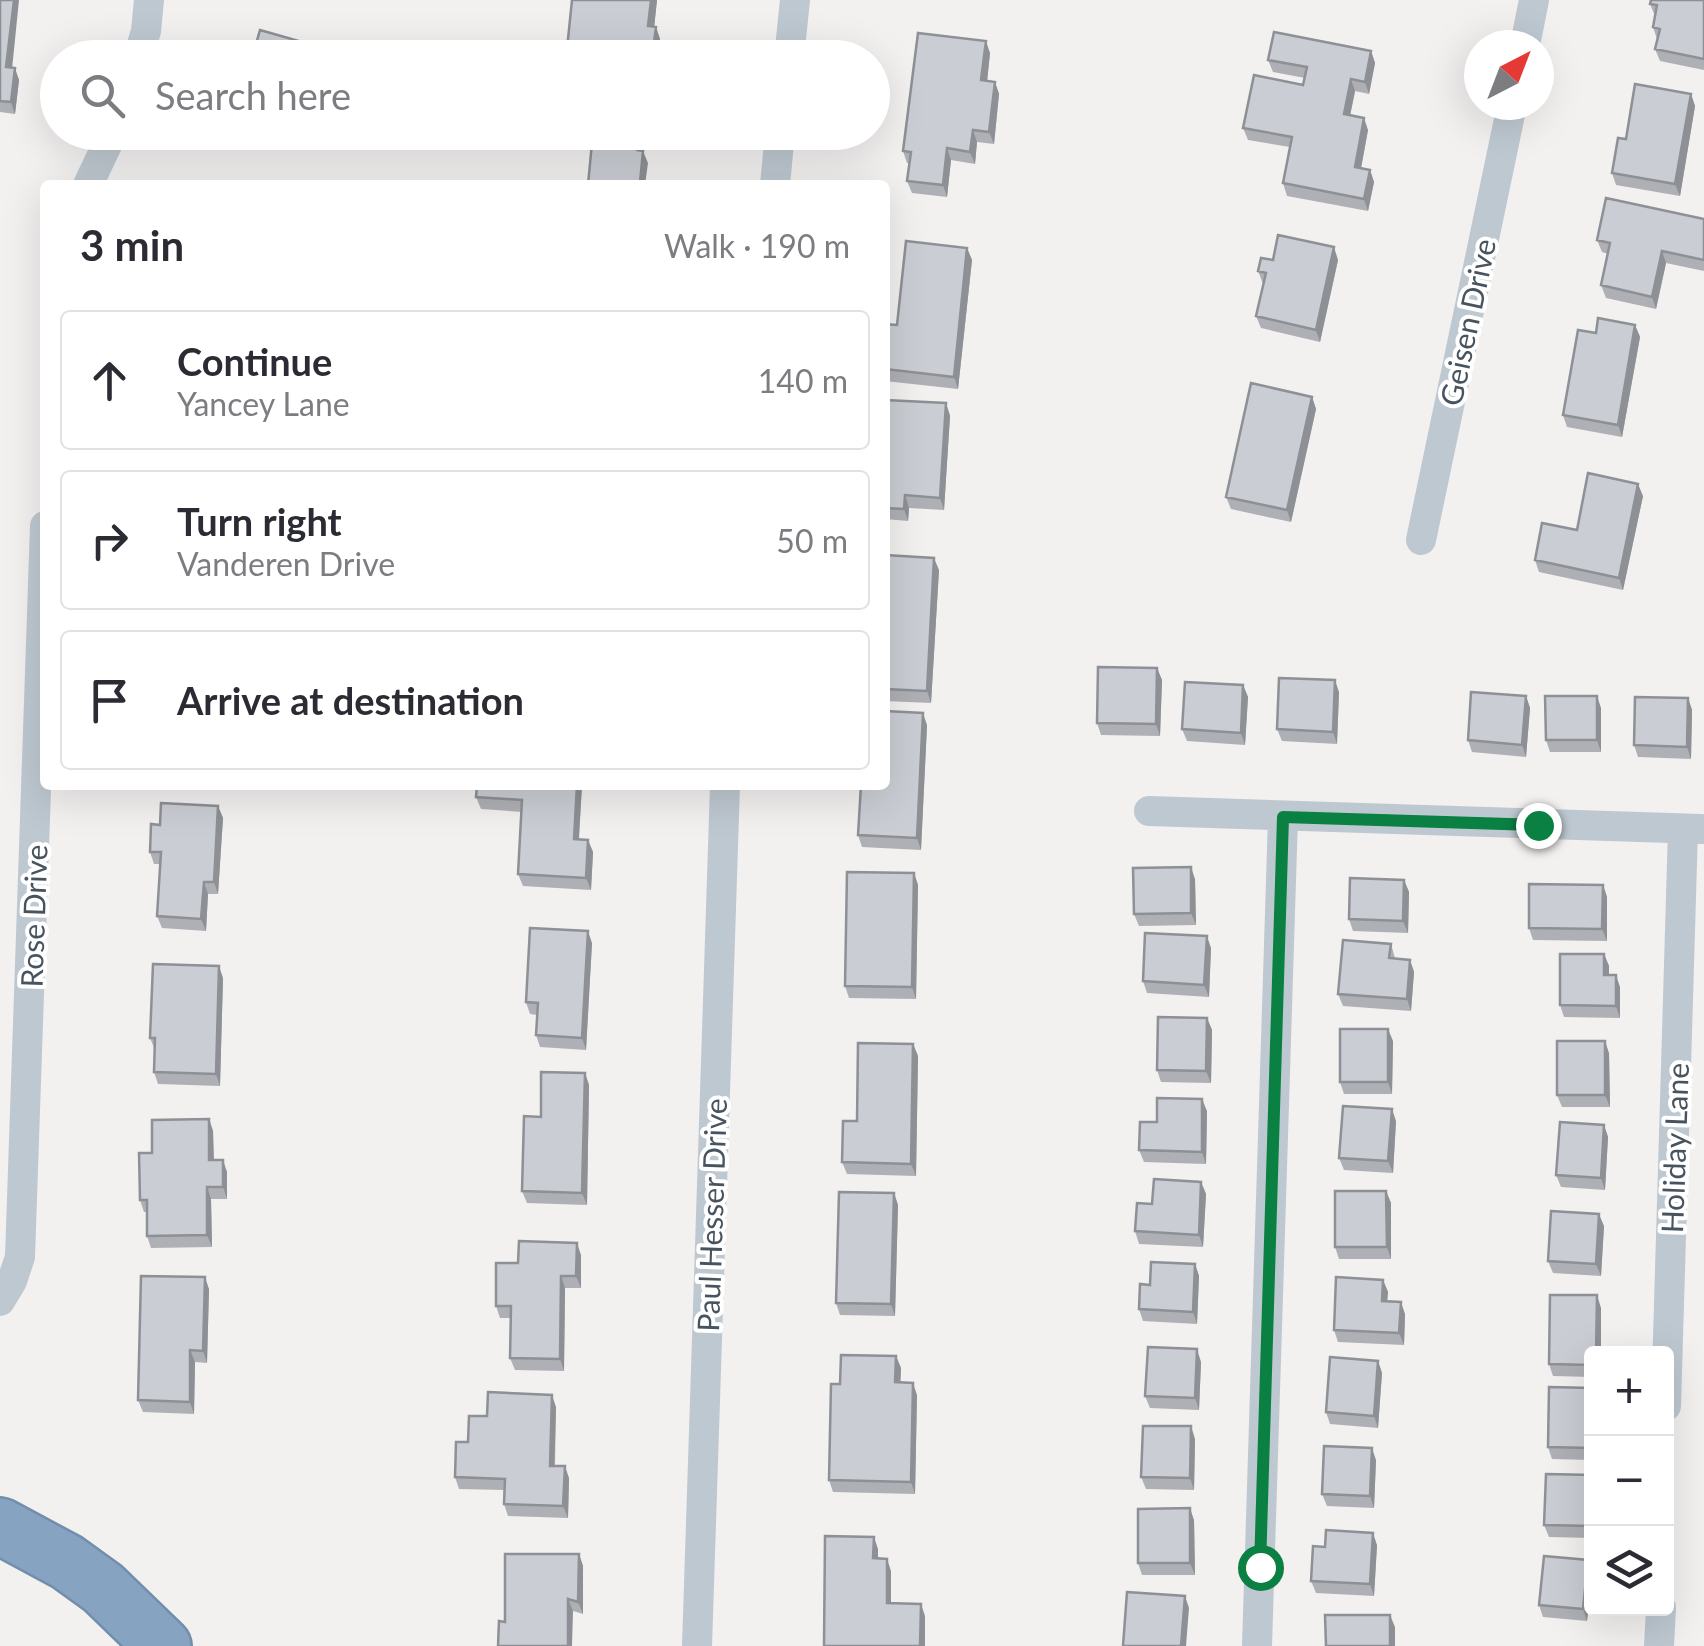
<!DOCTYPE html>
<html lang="en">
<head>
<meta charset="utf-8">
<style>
	body { margin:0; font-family:Lato,sans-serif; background:#f7f7f7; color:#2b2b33 }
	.controls { position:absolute; right:30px; bottom:30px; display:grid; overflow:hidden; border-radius:10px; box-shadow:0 10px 40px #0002 }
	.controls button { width:90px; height:90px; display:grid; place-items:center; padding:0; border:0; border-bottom:2px solid #e1e1e2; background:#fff; color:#2b2b33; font:50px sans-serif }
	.compass { position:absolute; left:1464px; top:30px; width:90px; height:90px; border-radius:50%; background:#fff; box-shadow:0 10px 40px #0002; rotate:42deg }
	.stop { position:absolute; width:30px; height:30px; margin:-22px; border:8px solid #0b8043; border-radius:50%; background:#fff }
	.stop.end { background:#0b8043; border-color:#fff; box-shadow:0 2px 10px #0008 }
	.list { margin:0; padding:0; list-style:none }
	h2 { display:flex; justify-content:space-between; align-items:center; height:130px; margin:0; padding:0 40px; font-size:42px }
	h2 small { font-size:32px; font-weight:400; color:#7c7c81 }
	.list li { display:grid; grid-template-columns:65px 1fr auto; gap:30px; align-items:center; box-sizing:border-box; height:140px; margin:0 20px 20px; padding:0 20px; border:2px solid #e1e1e2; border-radius:10px }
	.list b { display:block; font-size:38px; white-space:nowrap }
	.list p { margin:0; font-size:32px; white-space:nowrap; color:#7c7c81 }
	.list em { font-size:32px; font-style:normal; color:#7c7c81 }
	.icon { flex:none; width:55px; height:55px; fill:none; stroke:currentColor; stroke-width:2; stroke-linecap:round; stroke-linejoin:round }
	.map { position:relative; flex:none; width:1704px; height:1646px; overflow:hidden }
	.search { position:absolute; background:#fff; box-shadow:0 10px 40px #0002; left:40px; top:40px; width:850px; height:110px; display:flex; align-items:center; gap:25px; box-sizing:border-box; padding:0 35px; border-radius:55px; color:#7c7c81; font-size:38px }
	.panel { position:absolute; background:#fff; box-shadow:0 10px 40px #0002; left:40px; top:180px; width:850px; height:610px; border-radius:10px }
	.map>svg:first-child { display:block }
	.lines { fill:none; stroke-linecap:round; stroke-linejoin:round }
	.motorway-casing { stroke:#718ead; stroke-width:60 }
	.minor { stroke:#bec8d0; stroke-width:30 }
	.motorway { stroke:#86a3c1; stroke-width:55 }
	.wall { fill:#aeb0b5 }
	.shaded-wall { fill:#8d9094 }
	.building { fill:#cacdd3; stroke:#8d9094; stroke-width:2.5 }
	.route { stroke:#0b8043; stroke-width:12 }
	.labels { text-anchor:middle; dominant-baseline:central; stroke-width:8; stroke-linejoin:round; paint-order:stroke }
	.street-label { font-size:30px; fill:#47545f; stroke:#fff }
</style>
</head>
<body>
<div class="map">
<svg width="1704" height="1646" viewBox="0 0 1704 1646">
	<rect width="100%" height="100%" fill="#f3f0f0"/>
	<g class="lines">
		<g class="motorway-casing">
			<path id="motorway" d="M 0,1526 L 67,1562 L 103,1588 L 163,1646"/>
		</g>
		<path class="minor" d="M 1525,45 L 1534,0
			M 138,58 L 146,31 L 149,0
			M 789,58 L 795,0
			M 88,185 L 113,132
			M 775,185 L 780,132
			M 1421,540 L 1512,105
			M 1149,811 L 1701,829
			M 0,1301 L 12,1281 L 20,1257 L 45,526
			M 1666,1406 L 1683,829
			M 697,1646 L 725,785
			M 1257,1646 L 1283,817
			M 1659,1646 L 1661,1608"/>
		<use href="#motorway" class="motorway"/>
	</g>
	<path class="wall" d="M 0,0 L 12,67 L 19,80 L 15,114 L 0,112 Z
		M 572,0 L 657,0 L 654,27 L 656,27 L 660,39 L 658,58 L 570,58 L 567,49 Z
		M 1704,0 L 1704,70 L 1660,61 L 1655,49 L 1657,39 L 1653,27 L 1655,16 L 1650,4 Z
		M 1371,51 L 1375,63 L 1369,94 L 1355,91 L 1350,115 L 1368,130 L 1361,168 L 1370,170 L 1374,182 L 1368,211 L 1287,196 L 1283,183 L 1290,147 L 1248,140 L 1243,128 L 1303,85 L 1305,78 L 1273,72 L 1268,60 Z
		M 990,53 L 987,81 L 995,82 L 999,94 L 994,144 L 977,142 L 975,164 L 951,160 L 947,197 L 912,193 L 907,181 L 910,163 L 907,163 L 903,151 Z
		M 1691,94 L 1695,106 L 1680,196 L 1616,185 L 1612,173 L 1626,139 Z
		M 231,132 L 289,132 L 284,150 L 232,136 Z
		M 1704,219 L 1704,271 L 1666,263 L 1656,309 L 1606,298 L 1601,285 L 1608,254 L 1602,252 L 1597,240 Z
		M 967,248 L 972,260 L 958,389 L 885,381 L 885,369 L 897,325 Z
		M 1338,260 L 1320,342 L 1261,328 L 1256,316 L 1263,284 L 1258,271 Z
		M 1635,325 L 1640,337 L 1622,437 L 1567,427 L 1563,415 L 1596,333 Z
		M 1312,397 L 1316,409 L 1291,522 L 1231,509 L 1226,497 Z
		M 885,400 L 946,403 L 950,416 L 944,510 L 909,508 L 908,521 L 885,519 Z
		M 1643,496 L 1623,590 L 1539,572 L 1535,560 L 1577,530 Z
		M 885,555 L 939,570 L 931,703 L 885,701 Z
		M 1157,668 L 1162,680 L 1160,736 L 1101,735 L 1097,723 Z
		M 1243,685 L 1248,697 L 1245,745 L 1187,741 L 1182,729 Z
		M 1339,692 L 1337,744 L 1282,741 L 1277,729 Z
		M 1526,696 L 1530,708 L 1526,757 L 1472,752 L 1468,740 Z
		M 1688,698 L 1692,710 L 1691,759 L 1638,757 L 1634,745 Z
		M 1601,708 L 1601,752 L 1550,752 L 1546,740 Z
		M 927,725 L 921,850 L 862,847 L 858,835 Z
		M 582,785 L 579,840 L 588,840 L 593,852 L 591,890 L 523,886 L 518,874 L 522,812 L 481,809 L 476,797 Z
		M 218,806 L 223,818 L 218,894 L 208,894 L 206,931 L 162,928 L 157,916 L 160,864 L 154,864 L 150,852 L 160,825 Z
		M 914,873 L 918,885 L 916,999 L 849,998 L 845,986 Z
		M 1195,879 L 1196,925 L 1139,926 L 1134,914 Z
		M 1404,880 L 1409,892 L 1408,933 L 1353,931 L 1349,919 Z
		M 1603,885 L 1607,897 L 1607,941 L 1533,940 L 1529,928 Z
		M 592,943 L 586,1050 L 540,1047 L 536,1035 L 537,1015 L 530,1014 L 526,1002 Z
		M 1391,944 L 1395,958 L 1410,960 L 1414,972 L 1411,1011 L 1343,1006 L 1338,994 Z
		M 1211,948 L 1209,997 L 1147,993 L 1143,981 Z
		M 1604,954 L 1609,966 L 1609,975 L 1620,987 L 1620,1018 L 1564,1017 L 1560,1005 Z
		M 223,978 L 220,1086 L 158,1084 L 154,1072 L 155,1050 L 150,1038 Z
		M 1207,1018 L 1212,1030 L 1211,1083 L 1161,1082 L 1157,1070 Z
		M 1393,1041 L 1392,1094 L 1344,1094 L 1340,1082 Z
		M 913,1044 L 918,1056 L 916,1176 L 847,1174 L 842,1162 L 857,1121 Z
		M 1609,1053 L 1610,1107 L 1562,1107 L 1557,1095 Z
		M 585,1073 L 589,1085 L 587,1205 L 527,1203 L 522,1191 L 541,1117 Z
		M 1207,1111 L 1206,1164 L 1144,1162 L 1139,1150 L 1157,1122 Z
		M 209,1119 L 213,1131 L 214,1160 L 227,1172 L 227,1199 L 211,1199 L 212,1247 L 151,1248 L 147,1236 L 147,1212 L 144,1212 L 140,1200 L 152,1153 Z
		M 1396,1121 L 1393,1173 L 1344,1170 L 1339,1158 Z
		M 1604,1125 L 1608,1137 L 1605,1190 L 1561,1187 L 1556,1175 Z
		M 1201,1182 L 1206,1194 L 1203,1247 L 1139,1244 L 1135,1231 L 1152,1204 Z
		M 1386,1191 L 1391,1203 L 1391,1259 L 1339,1259 L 1335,1247 Z
		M 894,1193 L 898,1205 L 895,1316 L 840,1315 L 836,1303 Z
		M 1604,1226 L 1601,1276 L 1553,1273 L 1548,1261 Z
		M 581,1255 L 581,1288 L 565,1288 L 564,1371 L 515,1370 L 510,1358 L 511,1318 L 500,1318 L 496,1306 L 518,1263 Z
		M 1195,1264 L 1199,1276 L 1197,1324 L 1143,1321 L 1139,1309 L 1150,1285 Z
		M 1383,1280 L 1388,1292 L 1387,1302 L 1405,1314 L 1404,1345 L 1338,1342 L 1334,1330 Z
		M 209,1289 L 207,1363 L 195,1362 L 194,1414 L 143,1412 L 138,1400 Z
		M 1601,1308 L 1592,1354 L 1592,1377 L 1553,1376 L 1549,1364 Z
		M 896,1356 L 901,1368 L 900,1383 L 917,1395 L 915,1494 L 833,1492 L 829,1480 L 840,1384 Z
		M 1378,1361 L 1382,1373 L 1378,1428 L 1330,1424 L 1326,1412 Z
		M 1201,1362 L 1199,1410 L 1150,1408 L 1145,1396 Z
		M 1592,1388 L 1592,1460 L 1552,1459 L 1548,1447 Z
		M 556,1407 L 555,1466 L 569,1478 L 568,1518 L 508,1516 L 504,1504 L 505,1490 L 459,1489 L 455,1477 L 468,1442 L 487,1416 Z
		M 1195,1439 L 1194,1490 L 1146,1489 L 1141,1477 Z
		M 1376,1460 L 1374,1508 L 1327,1506 L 1322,1494 Z
		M 1592,1475 L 1592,1538 L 1549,1537 L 1544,1525 Z
		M 1194,1520 L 1195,1575 L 1142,1575 L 1138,1563 Z
		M 1377,1545 L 1374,1596 L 1316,1593 L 1311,1581 L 1325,1547 Z
		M 579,1554 L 583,1566 L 583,1614 L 573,1611 L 505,1622 Z
		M 1592,1570 L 1587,1621 L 1543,1617 L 1539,1605 Z"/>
	<path class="shaded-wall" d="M 14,0 L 19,0 L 11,79 L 6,67 Z
		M 651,0 L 657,0 L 653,38 L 648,26 Z
		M 656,27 L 660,39 L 658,58 L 652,58 Z
		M 986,41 L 990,53 L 986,92 L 981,80 Z
		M 306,43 L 311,55 L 310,58 L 302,58 Z
		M 1371,51 L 1375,63 L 1369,94 L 1365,82 Z
		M 15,68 L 19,80 L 15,114 L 11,102 Z
		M 1351,79 L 1355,91 L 1348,126 L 1344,114 Z
		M 995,82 L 999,94 L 994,144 L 989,132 Z
		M 1691,94 L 1695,106 L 1680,196 L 1675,184 Z
		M 1364,118 L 1368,130 L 1359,179 L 1355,167 Z
		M 973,130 L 977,142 L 975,164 L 970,152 Z
		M 281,132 L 289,132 L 284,150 L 279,138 Z
		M 639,132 L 645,132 L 642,162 L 637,150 Z
		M 947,148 L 951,160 L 947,197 L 943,185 Z
		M 643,151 L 648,163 L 645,185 L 640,182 Z
		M 1370,170 L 1374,182 L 1368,211 L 1364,199 Z
		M 1334,247 L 1338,260 L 1320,342 L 1316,330 Z
		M 967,248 L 972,260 L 958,389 L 954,377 Z
		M 1662,251 L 1666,263 L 1656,309 L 1652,297 Z
		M 1635,325 L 1640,337 L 1622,437 L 1618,425 Z
		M 1312,397 L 1316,409 L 1291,522 L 1287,510 Z
		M 946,403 L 950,416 L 944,510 L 940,498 Z
		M 1638,484 L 1643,496 L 1623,590 L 1619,578 Z
		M 905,495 L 909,508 L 908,521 L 904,509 Z
		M 934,558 L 939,570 L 931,703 L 927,691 Z
		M 1157,668 L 1162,680 L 1160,736 L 1156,724 Z
		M 1335,680 L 1339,692 L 1337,744 L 1333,732 Z
		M 1243,685 L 1248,697 L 1245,745 L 1241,733 Z
		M 1526,696 L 1530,708 L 1526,757 L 1522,745 Z
		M 1597,696 L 1601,708 L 1601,752 L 1597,740 Z
		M 1688,698 L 1692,710 L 1691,759 L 1687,747 Z
		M 923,713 L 927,725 L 921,850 L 917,838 Z
		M 577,785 L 582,785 L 578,851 L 574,839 Z
		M 218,806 L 223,818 L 218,894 L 214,882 Z
		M 588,840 L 593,852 L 591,890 L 586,878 Z
		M 1191,867 L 1195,879 L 1196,925 L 1191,913 Z
		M 914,873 L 918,885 L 916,999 L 912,987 Z
		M 1404,880 L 1409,892 L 1408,933 L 1403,921 Z
		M 204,882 L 208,894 L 206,931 L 201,919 Z
		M 1603,885 L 1607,897 L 1607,941 L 1602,929 Z
		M 588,931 L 592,943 L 586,1050 L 582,1038 Z
		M 1207,936 L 1211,948 L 1209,997 L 1204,985 Z
		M 1604,954 L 1609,966 L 1609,987 L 1604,975 Z
		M 1410,960 L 1414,972 L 1411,1011 L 1407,999 Z
		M 219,966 L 223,978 L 220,1086 L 216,1074 Z
		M 1616,975 L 1620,987 L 1620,1018 L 1616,1006 Z
		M 1207,1018 L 1212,1030 L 1211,1083 L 1206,1071 Z
		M 1388,1029 L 1393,1041 L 1392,1094 L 1388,1082 Z
		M 1605,1041 L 1609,1053 L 1610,1107 L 1605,1095 Z
		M 913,1044 L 918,1056 L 916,1176 L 911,1164 Z
		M 585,1073 L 589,1085 L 587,1205 L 582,1193 Z
		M 1202,1099 L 1207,1111 L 1206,1164 L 1202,1152 Z
		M 1392,1109 L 1396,1121 L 1393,1173 L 1388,1161 Z
		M 209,1119 L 213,1131 L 214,1172 L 209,1160 Z
		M 1604,1125 L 1608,1137 L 1605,1190 L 1601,1178 Z
		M 223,1160 L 227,1172 L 227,1199 L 223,1187 Z
		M 1201,1182 L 1206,1194 L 1203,1247 L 1199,1235 Z
		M 207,1187 L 211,1199 L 212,1247 L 207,1235 Z
		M 1386,1191 L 1391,1203 L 1391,1259 L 1387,1247 Z
		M 894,1193 L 898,1205 L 895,1316 L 891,1304 Z
		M 1599,1214 L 1604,1226 L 1601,1276 L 1596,1264 Z
		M 577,1243 L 581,1255 L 581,1288 L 576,1276 Z
		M 1195,1264 L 1199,1276 L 1197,1324 L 1193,1312 Z
		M 561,1276 L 565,1288 L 564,1371 L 560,1359 Z
		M 205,1277 L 209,1289 L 207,1363 L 203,1351 Z
		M 1383,1280 L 1388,1292 L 1386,1313 L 1382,1301 Z
		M 1597,1295 L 1601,1308 L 1601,1354 L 1596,1354 Z
		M 1401,1302 L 1405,1314 L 1404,1345 L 1399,1333 Z
		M 1197,1349 L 1201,1362 L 1199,1410 L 1195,1398 Z
		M 190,1350 L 195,1362 L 194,1414 L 190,1402 Z
		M 896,1356 L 901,1368 L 900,1394 L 895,1382 Z
		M 1378,1361 L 1382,1373 L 1378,1428 L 1374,1416 Z
		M 913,1383 L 917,1395 L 915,1494 L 911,1482 Z
		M 552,1395 L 556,1407 L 554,1478 L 550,1466 Z
		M 1191,1426 L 1195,1439 L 1194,1490 L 1190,1478 Z
		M 1372,1448 L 1376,1460 L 1374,1508 L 1370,1496 Z
		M 565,1466 L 569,1478 L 568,1518 L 563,1506 Z
		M 1190,1508 L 1194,1520 L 1195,1575 L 1190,1563 Z
		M 1373,1533 L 1377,1545 L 1374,1596 L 1370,1584 Z
		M 874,1537 L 878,1549 L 878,1570 L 873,1558 Z
		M 579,1554 L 583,1566 L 583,1614 L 578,1602 Z
		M 887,1559 L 891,1571 L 891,1615 L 887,1603 Z
		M 1588,1560 L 1592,1570 L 1592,1581 L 1587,1621 L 1583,1609 Z
		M 1185,1596 L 1189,1608 L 1186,1646 L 1181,1646 Z
		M 568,1599 L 573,1611 L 572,1646 L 568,1646 Z
		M 921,1604 L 925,1616 L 925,1646 L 920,1646 Z
		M 1390,1615 L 1395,1627 L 1395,1646 L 1390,1646 Z"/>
	<path class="building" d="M 0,0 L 14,0 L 6,67 L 15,68 L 11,102 L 0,101 Z
		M 572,0 L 651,0 L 648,26 L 656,27 L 652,58 L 567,49 Z
		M 1651,0 L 1704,0 L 1704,59 L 1655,49 L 1660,29 L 1653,27 L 1657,5 L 1650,4 Z
		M 260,30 L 306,43 L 302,58 L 252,58 Z
		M 1274,32 L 1371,51 L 1365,82 L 1351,79 L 1344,114 L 1364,118 L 1355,167 L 1370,170 L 1364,199 L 1283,183 L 1292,137 L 1243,128 L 1254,75 L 1303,85 L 1307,67 L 1268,60 Z
		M 918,33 L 986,41 L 981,80 L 995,82 L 989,132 L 973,130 L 970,152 L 947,148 L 943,185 L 907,181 L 911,152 L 903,151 Z
		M 1635,84 L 1691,94 L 1675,184 L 1612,173 L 1618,138 L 1626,139 Z
		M 258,132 L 281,132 L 279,138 Z
		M 593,132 L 639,132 L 637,150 L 643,151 L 640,182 L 653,183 L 653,185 L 588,185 Z
		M 1606,198 L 1704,219 L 1704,260 L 1662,251 L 1652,297 L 1601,285 L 1610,243 L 1597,240 Z
		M 1278,235 L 1334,247 L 1316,330 L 1256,316 L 1266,273 L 1258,271 L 1261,258 L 1273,260 Z
		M 906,241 L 967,248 L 954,377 L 885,369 L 885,324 L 897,325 Z
		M 1598,318 L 1635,325 L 1618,425 L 1563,415 L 1578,330 L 1596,333 Z
		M 1251,383 L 1312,397 L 1287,510 L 1226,497 Z
		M 885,400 L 946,403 L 940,498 L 905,495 L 904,509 L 885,508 Z
		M 1588,473 L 1638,484 L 1619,578 L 1535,560 L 1542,523 L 1577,530 Z
		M 885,555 L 934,558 L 927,691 L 885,689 Z
		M 1098,667 L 1157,668 L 1156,724 L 1097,723 Z
		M 1279,678 L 1335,680 L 1333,732 L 1277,729 Z
		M 1185,682 L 1243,685 L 1241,733 L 1182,729 Z
		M 1471,692 L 1526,696 L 1522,745 L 1468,740 Z
		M 1545,696 L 1597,696 L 1597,740 L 1546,740 Z
		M 1635,697 L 1688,698 L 1687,747 L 1634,745 Z
		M 885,711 L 923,713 L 917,838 L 858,835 L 861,785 L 885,785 Z
		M 477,785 L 577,785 L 574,839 L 588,840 L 586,878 L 518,874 L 522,800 L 476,797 Z
		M 161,803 L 218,806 L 214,882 L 204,882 L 201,919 L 157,916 L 161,852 L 150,852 L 151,824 L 160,825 Z
		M 1191,867 L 1191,913 L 1134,914 L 1133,868 Z
		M 847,872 L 914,873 L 912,987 L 845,986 Z
		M 1350,878 L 1404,880 L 1403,921 L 1349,919 Z
		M 1529,884 L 1603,885 L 1602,929 L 1529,928 Z
		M 530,928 L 588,931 L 582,1038 L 536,1035 L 538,1003 L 526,1002 Z
		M 1145,933 L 1207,936 L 1204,985 L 1143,981 Z
		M 1343,940 L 1391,944 L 1389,958 L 1410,960 L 1407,999 L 1338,994 Z
		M 1560,954 L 1604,954 L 1604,975 L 1616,975 L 1616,1006 L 1560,1005 Z
		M 153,964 L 219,966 L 216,1074 L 154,1072 L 155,1038 L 150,1038 Z
		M 1158,1017 L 1207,1018 L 1206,1071 L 1157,1070 Z
		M 1340,1029 L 1388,1029 L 1388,1082 L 1340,1082 Z
		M 1557,1041 L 1605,1041 L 1605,1095 L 1557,1095 Z
		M 858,1043 L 913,1044 L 911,1164 L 842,1162 L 843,1121 L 857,1121 Z
		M 541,1072 L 585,1073 L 582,1193 L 522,1191 L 524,1116 L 541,1117 Z
		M 1157,1098 L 1202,1099 L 1202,1152 L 1139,1150 L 1140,1122 L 1157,1122 Z
		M 1343,1106 L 1392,1109 L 1388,1161 L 1339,1158 Z
		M 209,1119 L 209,1160 L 223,1160 L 223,1187 L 207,1187 L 207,1235 L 147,1236 L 147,1200 L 140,1200 L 139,1153 L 152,1153 L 152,1120 Z
		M 1560,1122 L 1604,1125 L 1601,1178 L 1556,1175 Z
		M 1154,1179 L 1201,1182 L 1199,1235 L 1135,1231 L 1137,1203 L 1152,1204 Z
		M 1335,1191 L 1386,1191 L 1387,1247 L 1335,1247 Z
		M 839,1192 L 894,1193 L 891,1304 L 836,1303 Z
		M 1551,1211 L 1599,1214 L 1596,1264 L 1548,1261 Z
		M 519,1241 L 577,1243 L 576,1276 L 561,1276 L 560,1359 L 510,1358 L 511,1306 L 496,1306 L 496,1263 L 518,1263 Z
		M 1151,1262 L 1195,1264 L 1193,1312 L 1139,1309 L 1140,1284 L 1150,1285 Z
		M 141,1276 L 205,1277 L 203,1351 L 190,1350 L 190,1402 L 138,1400 Z
		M 1336,1277 L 1383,1280 L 1382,1301 L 1401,1302 L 1399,1333 L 1334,1330 Z
		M 1550,1295 L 1597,1295 L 1596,1354 L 1592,1354 L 1592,1365 L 1549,1364 Z
		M 1148,1347 L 1197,1349 L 1195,1398 L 1145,1396 Z
		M 841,1355 L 896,1356 L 895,1382 L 913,1383 L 911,1482 L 829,1480 L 831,1384 L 840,1384 Z
		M 1330,1357 L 1378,1361 L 1374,1416 L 1326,1412 Z
		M 1549,1387 L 1592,1388 L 1592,1448 L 1548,1447 Z
		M 488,1392 L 552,1395 L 550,1466 L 565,1466 L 563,1506 L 504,1504 L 505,1479 L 455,1477 L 456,1442 L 468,1442 L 469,1416 L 487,1416 Z
		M 1143,1426 L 1191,1426 L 1190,1478 L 1141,1477 Z
		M 1324,1446 L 1372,1448 L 1370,1496 L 1322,1494 Z
		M 1546,1474 L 1592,1475 L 1592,1526 L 1544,1525 Z
		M 1190,1508 L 1190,1563 L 1138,1563 L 1138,1509 Z
		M 1326,1530 L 1373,1533 L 1370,1584 L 1311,1581 L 1313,1546 L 1325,1547 Z
		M 825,1536 L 874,1537 L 873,1558 L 887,1559 L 887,1603 L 921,1604 L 920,1646 L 824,1646 Z
		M 505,1554 L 579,1554 L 578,1602 L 568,1599 L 568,1646 L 498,1646 L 499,1621 L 505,1622 Z
		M 1544,1556 L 1588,1560 L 1583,1609 L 1539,1605 Z
		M 1127,1592 L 1185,1596 L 1181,1646 L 1123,1646 Z
		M 1325,1615 L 1390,1615 L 1390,1646 L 1326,1646 Z"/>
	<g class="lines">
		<path class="route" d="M 1260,1567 L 1283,817 L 1538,825"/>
	</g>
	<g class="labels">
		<g class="street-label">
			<text transform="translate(1467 322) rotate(-78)">Geisen Drive</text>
			<text transform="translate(33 916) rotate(-88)">Rose Drive</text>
			<text transform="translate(1674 1148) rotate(-88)">Holiday Lane</text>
			<text transform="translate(711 1215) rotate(-88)">Paul Hesser Drive</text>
		</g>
	</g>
</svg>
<div class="controls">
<button>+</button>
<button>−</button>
<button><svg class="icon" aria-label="layers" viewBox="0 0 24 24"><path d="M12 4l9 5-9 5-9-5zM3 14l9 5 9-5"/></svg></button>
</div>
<svg class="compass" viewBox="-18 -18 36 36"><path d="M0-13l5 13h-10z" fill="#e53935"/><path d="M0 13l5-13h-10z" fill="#7c7c81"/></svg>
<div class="stop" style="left:1260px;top:1567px"></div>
<div class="stop end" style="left:1538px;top:825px"></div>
<div class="search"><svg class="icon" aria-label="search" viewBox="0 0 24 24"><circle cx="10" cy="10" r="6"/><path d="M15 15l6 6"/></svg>Search here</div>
<section class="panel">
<h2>3 min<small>Walk · 190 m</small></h2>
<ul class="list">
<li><svg class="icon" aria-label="ahead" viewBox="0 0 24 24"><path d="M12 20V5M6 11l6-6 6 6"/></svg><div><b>Continue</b><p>Yancey Lane</p></div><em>140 m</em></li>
<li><svg class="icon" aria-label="right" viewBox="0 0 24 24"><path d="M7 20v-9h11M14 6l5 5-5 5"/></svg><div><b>Turn right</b><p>Vanderen Drive</p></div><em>50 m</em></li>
<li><svg class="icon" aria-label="arrive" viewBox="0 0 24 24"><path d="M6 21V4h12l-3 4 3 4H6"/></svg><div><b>Arrive at destination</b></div></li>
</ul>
</section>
</div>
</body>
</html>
